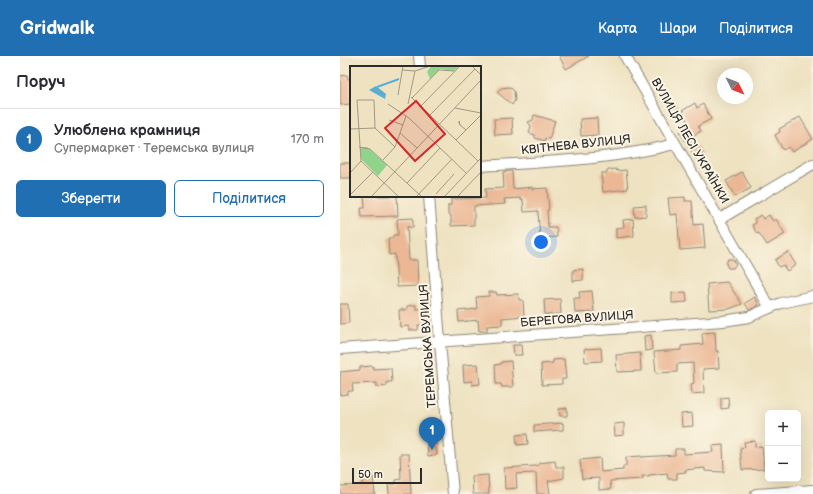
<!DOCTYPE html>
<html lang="uk">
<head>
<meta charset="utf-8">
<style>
	body { margin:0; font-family:"Balsamiq Sans",sans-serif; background:#f7f7f7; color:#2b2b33 }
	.controls { position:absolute; right:12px; bottom:12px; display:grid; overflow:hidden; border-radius:6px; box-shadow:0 4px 16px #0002 }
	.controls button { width:36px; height:36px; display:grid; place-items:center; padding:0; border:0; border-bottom:1px solid #e1e1e2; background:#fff; color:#2b2b33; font:20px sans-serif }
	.compass { position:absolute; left:377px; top:12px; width:36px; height:36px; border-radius:50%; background:#fff; box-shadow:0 4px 16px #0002; rotate:132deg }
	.scale { position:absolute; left:12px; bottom:10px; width:70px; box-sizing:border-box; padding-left:4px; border:2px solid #2b2b2b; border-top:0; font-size:11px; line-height:14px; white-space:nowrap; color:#2b2b2b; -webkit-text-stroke:3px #fcf5e5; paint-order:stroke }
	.you { position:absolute; left:201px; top:186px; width:14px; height:14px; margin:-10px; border:3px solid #fff; border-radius:50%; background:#1a73e8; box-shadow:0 0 0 6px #1a73e833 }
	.badge { display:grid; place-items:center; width:26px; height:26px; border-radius:50%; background:#1f6fb2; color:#fff; font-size:13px; font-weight:700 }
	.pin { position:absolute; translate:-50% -33px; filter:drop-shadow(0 1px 2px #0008) }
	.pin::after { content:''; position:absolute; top:21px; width:14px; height:12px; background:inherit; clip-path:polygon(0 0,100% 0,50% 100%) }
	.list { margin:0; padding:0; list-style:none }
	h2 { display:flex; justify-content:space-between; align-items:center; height:52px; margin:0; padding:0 16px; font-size:17px }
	h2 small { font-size:13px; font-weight:400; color:#7c7c81 }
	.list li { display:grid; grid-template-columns:26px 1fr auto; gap:12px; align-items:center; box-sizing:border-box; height:60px; padding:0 16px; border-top:1px solid #e1e1e2 }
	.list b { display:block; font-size:15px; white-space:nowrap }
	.list p { margin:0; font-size:13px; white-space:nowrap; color:#7c7c81 }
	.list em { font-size:13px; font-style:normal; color:#7c7c81 }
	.actions { display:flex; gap:8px; padding:12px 16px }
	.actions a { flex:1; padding:9px 0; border:1px solid #1f6fb2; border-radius:6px; text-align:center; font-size:14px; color:#1f6fb2 }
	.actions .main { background:#1f6fb2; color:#fff }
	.map { position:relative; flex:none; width:473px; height:438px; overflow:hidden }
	header { display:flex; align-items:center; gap:24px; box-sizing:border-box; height:56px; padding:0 20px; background:#1f6fb2; color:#fff }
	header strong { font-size:19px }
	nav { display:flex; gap:22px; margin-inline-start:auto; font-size:14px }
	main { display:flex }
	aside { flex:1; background:#fff }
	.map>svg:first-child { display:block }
	.building { fill:#ebb794 }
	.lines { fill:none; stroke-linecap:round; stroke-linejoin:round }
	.minor-casing { stroke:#8c8676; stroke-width:12 }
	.minor { stroke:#fff; stroke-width:10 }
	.labels { text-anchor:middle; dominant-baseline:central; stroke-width:4; stroke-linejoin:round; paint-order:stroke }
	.street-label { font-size:12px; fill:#2b2b2b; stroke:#fcf5e5 }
	.inset-river { fill:none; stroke:#57b0d4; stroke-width:2 }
	.inset-road { fill:none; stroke:#a09985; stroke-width:1 }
	.view { fill:#d62828; fill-opacity:0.15; stroke:#d62828; stroke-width:2 }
	.inset-edge { fill:none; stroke:#2b2b2b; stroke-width:2 }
</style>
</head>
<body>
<header>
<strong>Gridwalk</strong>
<nav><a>Карта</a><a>Шари</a><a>Поділитися</a></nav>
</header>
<main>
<aside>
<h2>Поруч<small></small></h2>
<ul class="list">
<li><span class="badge">1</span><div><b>Улюблена крамниця</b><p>Супермаркет · Теремська вулиця</p></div><em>170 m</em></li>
</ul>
<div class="actions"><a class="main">Зберегти</a><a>Поділитися</a></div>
</aside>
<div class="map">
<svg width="473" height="438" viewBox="0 0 473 438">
	<rect width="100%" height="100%" fill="#fcf5e5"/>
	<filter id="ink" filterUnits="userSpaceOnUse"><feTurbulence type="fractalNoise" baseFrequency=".025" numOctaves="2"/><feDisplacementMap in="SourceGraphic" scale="8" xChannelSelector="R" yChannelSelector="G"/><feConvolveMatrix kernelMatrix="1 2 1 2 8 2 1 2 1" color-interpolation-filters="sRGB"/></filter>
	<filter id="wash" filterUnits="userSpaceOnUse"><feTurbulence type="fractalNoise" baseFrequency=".012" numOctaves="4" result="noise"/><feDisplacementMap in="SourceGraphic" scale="16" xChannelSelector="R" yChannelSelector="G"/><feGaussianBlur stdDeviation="0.9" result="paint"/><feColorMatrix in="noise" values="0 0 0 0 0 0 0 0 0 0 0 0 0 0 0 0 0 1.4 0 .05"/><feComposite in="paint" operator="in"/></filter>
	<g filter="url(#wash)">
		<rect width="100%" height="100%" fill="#eee2c1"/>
		<g id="blocks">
			<path class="building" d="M 219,0 L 249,0 L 226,13 Z
				M 7,19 L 8,23 L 11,23 L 11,48 L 0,49 L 0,20 Z
				M 170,31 L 174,35 L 175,44 L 172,49 L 157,36 L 161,32 Z
				M 335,47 L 339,54 L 332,58 L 328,50 Z
				M 355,47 L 357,52 L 363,48 L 371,63 L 358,70 L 361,75 L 352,80 L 363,99 L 356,103 L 340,76 L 350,70 L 342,55 Z
				M 194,59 L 215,65 L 209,83 L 205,82 L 205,85 L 195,82 L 195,79 L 189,77 L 191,70 L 188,66 L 193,64 Z
				M 460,61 L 473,83 L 452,96 L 449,91 L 443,94 L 435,79 L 440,76 L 439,73 Z
				M 172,62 L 173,78 L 155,79 L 154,63 Z
				M 257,62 L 258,79 L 241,80 L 240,63 Z
				M 0,107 L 11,107 L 11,122 L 0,122 Z
				M 276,113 L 277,115 L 286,114 L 288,133 L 263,136 L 261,117 L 267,117 L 267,114 Z
				M 172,115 L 173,133 L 192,131 L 192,133 L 207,132 L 209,154 L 207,154 L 208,171 L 216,171 L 217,181 L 200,182 L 198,155 L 184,156 L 183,143 L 181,144 L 180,142 L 164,143 L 165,148 L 134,150 L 134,169 L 111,170 L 111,159 L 108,159 L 108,149 L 111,149 L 111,143 L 146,142 L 145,133 L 164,132 L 163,116 Z
				M 402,116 L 411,132 L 395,141 L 386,125 Z
				M 24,140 L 57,140 L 58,160 L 22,161 L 21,152 L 25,152 Z
				M 345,141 L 345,145 L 352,145 L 354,169 L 363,168 L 365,192 L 340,194 L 337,158 L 330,159 L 328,142 Z
				M 306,149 L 306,160 L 295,161 L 294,150 Z
				M 421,159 L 423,163 L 429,159 L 433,165 L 436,163 L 445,178 L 427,189 L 419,177 L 417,178 L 412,169 L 416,167 L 414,163 Z
				M 73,162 L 73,171 L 67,171 L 69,204 L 77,204 L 78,230 L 57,231 L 55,198 L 49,199 L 48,182 L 53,182 L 53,179 L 58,179 L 57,163 Z
				M 293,163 L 294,180 L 276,182 L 276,172 L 284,171 L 283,164 Z
				M 448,196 L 456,209 L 447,215 L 443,209 L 439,211 L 435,204 Z
				M 388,203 L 393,203 L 396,208 L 393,212 L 388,212 L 386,208 Z
				M 243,213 L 243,224 L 233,225 L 233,214 Z
				M 387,226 L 402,248 L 389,253 L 369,254 L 367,228 Z
				M 252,235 L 254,256 L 235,257 L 234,242 L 240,242 L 239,236 Z
				M 149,236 L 156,236 L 157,239 L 178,238 L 179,244 L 183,244 L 184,260 L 162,262 L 162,269 L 147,270 L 147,275 L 139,275 L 138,264 L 119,266 L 118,255 L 137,253 L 136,241 L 149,240 Z
				M 346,236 L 347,246 L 332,247 L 332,237 Z
				M 415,241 L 419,249 L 409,254 L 405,247 Z
				M 220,243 L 221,258 L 205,259 L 204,244 Z
				M 0,248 L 8,248 L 9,267 L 0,268 Z
				M 76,249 L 76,253 L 84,252 L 85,269 L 78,269 L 78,274 L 69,274 L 69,270 L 60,271 L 59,254 L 67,254 L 67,250 Z
				M 375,276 L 376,295 L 378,295 L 379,312 L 363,313 L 364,337 L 352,338 L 351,328 L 354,327 L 353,307 L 337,308 L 337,316 L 316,317 L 314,296 L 341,294 L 341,290 L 363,288 L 362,277 Z
				M 311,279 L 312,294 L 305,295 L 304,280 Z
				M 173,289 L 181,289 L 182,299 L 174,299 Z
				M 261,292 L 262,305 L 245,306 L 244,293 Z
				M 300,297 L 301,315 L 277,316 L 276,299 Z
				M 224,303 L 226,323 L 222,323 L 222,328 L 202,329 L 201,308 L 213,307 L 213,304 Z
				M 171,305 L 173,331 L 162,331 L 161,328 L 156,328 L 155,309 L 161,308 L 161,306 Z
				M 138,308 L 140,328 L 132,329 L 132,325 L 124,326 L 123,309 Z
				M 33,310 L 33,313 L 51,312 L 52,326 L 47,326 L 47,330 L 37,331 L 37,327 L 12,328 L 13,335 L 8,335 L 8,338 L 0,339 L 0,316 L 20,314 L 20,311 Z
				M 388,341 L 389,352 L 381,353 L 381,342 Z
				M 227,352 L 227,360 L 220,360 L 219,353 Z
				M 352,357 L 353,370 L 342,371 L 341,358 Z
				M 223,367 L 223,374 L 194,376 L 194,369 Z
				M 284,367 L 284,379 L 275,380 L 274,368 Z
				M 187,378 L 188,388 L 177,389 L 176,379 Z
				M 415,385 L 415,391 L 422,390 L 424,413 L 402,414 L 400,392 L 405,391 L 404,386 Z
				M 96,387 L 97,399 L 88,400 L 87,388 Z
				M 383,389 L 384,416 L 365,415 L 365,412 L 345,414 L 346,416 L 337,417 L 337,423 L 328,423 L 327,417 L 309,419 L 309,420 L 302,420 L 303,423 L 270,425 L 271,433 L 259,434 L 259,422 L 242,423 L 240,404 L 260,402 L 261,416 L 283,414 L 283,410 L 286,410 L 286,401 L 301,400 L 301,401 L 335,399 L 335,393 L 344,393 L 344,398 L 373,396 L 372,390 Z
				M 60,398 L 69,398 L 71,438 L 49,438 L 48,428 L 56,428 L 56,424 L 61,423 Z
				M 215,405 L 216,411 L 224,411 L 224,422 L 208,425 L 210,438 L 197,438 L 196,417 L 176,418 L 177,432 L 165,433 L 164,412 L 195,410 L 199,409 L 199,407 Z
				M 148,419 L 149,438 L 133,438 L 132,420 Z
				M 33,421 L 35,438 L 0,438 L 0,430 L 22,429 L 22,422 Z"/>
		</g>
	</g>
	<g filter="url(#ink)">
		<use href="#blocks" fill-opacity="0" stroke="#8c8676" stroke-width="1"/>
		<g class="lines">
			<g class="minor-casing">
				<path id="minor" d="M 79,0 L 80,11
					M 285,0 L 430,252
					M 140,110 C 205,106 272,104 335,88
					M 89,140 L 100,286 L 113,438
					M 380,163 L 473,108
					M 0,293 L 383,265 L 409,261 L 441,247 L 473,240
					M 416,438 L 473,434"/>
			</g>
			<use href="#minor" class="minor"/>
		</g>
	</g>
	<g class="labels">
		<g class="street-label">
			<text transform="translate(350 85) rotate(60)">ВУЛИЦЯ ЛЕСІ УКРАЇНКИ</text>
			<text transform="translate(236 89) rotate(-6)">КВІТНЕВА ВУЛИЦЯ</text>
			<text transform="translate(237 263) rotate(-4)">БЕРЕГОВА ВУЛИЦЯ</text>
			<text transform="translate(88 290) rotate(-94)">ТЕРЕМСЬКА ВУЛИЦЯ</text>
		</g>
	</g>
	<g transform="translate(10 10)">
		<rect width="131" height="131" fill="#eee2c1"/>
		<path d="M 81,0 L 109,0 L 104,5 L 90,3 L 80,13 L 77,6 Z" fill="#90d38b"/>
		<path d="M 10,81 L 17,81 L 37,99 L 28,110 L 11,93 Z" fill="#90d38b"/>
		<path d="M 26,20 L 36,28 L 35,33 L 19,24 Z" fill="#57b0d4"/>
		<path class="inset-river" d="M 27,21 L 49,13"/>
		<path class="inset-road" d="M 122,0 L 131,9M 52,4 L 65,5 L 80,0M 48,29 L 53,0M 61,31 L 128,95M 62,32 L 89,4 L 104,5M 38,38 L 59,52 L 116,107M 58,38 L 65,5M 71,40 L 110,0M 105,42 L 131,47M 80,49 L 125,3M 39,54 L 53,59M 110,59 L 109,55 L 109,57 L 110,59 L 116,64M 0,63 L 25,62M 50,67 L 67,82M 106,74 L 131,49M 9,81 L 20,83 L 72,131M 33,94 L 45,81 L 56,50M 11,95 L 49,131M 0,107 L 11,95 L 7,34 L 24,34 L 25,62 L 45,81M 57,117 L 90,82M 86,128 L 104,108M 0,129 L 23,106M 21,131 L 131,14M 66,131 L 102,93M 94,131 L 131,92M 107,131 L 131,106"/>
		<path class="view" d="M 66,35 L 95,68 L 65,95 L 35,62 Z"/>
		<rect width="131" height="131" class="inset-edge"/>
	</g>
</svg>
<div class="controls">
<button>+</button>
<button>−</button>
</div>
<svg class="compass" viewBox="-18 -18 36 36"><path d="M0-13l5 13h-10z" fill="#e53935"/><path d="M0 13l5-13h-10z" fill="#7c7c81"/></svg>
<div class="scale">50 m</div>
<div class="you"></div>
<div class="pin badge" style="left:92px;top:394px">1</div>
</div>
</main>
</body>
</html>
